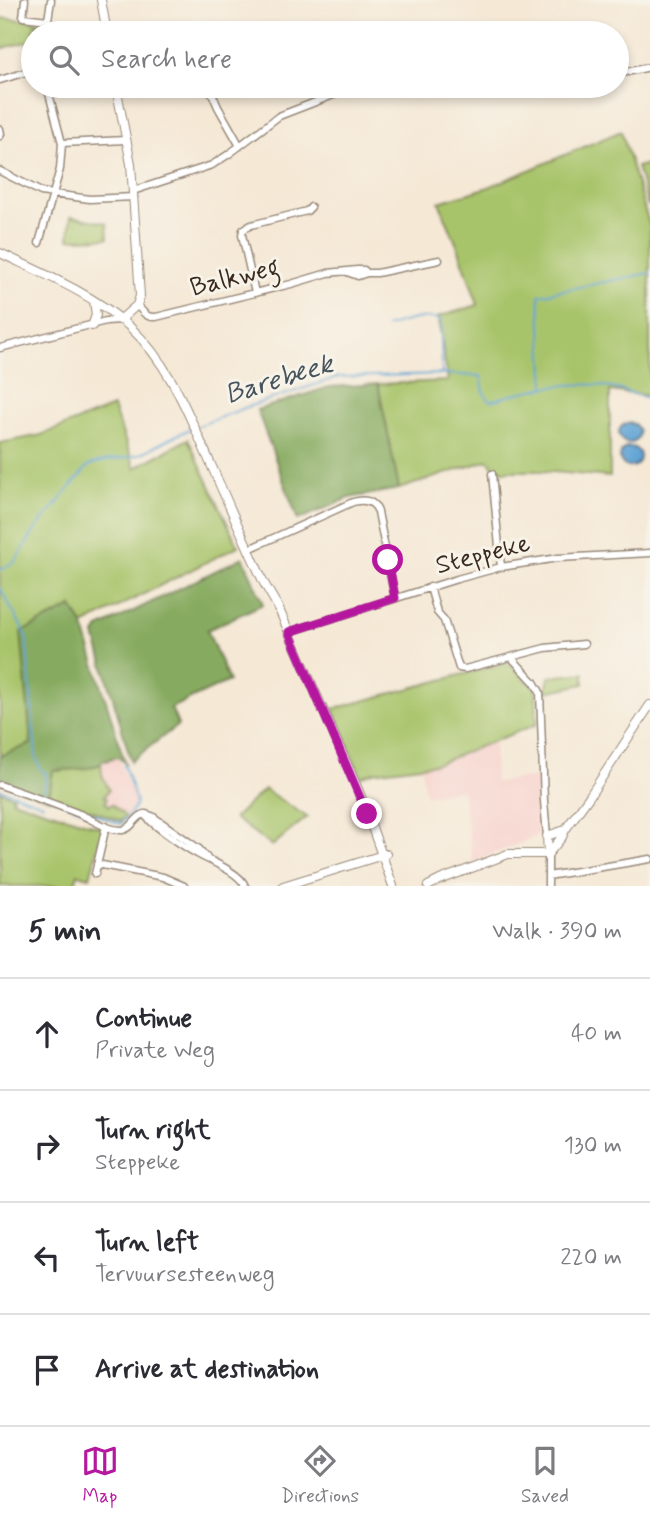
<!DOCTYPE html>
<html lang="en">
<head>
<meta charset="utf-8">
<style>
	body { margin:0; font-family:Mynerve,sans-serif; background:#f7f7f7; color:#2b2b33 }
	.stop { position:absolute; width:21px; height:21px; margin:-16px; border:5px solid #b5179e; border-radius:50%; background:#fff }
	.stop.end { background:#b5179e; border-color:#fff; box-shadow:0 2px 7px #0008 }
	.list { margin:0; padding:0; list-style:none }
	h2 { display:flex; justify-content:space-between; align-items:center; height:91px; margin:0; padding:0 28px; font-size:30px }
	h2 small { font-size:23px; font-weight:400; color:#7c7c81 }
	.list li { display:grid; grid-template-columns:46px 1fr auto; gap:21px; align-items:center; box-sizing:border-box; height:112px; padding:0 28px; border-top:2px solid #e1e1e2 }
	.list b { display:block; font-size:26px; white-space:nowrap }
	.list p { margin:0; font-size:23px; white-space:nowrap; color:#7c7c81 }
	.list em { font-size:23px; font-style:normal; color:#7c7c81 }
	.icon { flex:none; width:38px; height:38px; fill:none; stroke:currentColor; stroke-width:2; stroke-linecap:round; stroke-linejoin:round }
	.map { position:relative; flex:none; width:650px; height:886px; overflow:hidden }
	.search { position:absolute; background:#fff; box-shadow:0 4px 10px #0003; left:21px; right:21px; top:21px; height:77px; display:flex; align-items:center; gap:18px; box-sizing:border-box; padding:0 24px; border-radius:38px; color:#7c7c81; font-size:26px }
	.sheet { height:539px; background:#fff }
	nav { display:flex; justify-content:space-around; align-items:center; box-sizing:border-box; height:98px; border-top:2px solid #e1e1e2; background:#fff; font-size:19px; color:#7c7c81 }
	nav a { display:grid; justify-items:center; gap:4px }
	nav .on { color:#b5179e }
	.map>svg:first-child { display:block }
	.built { fill:#f7d0cb }
	.green { fill:#a8c46a; stroke:#727744; stroke-width:2 }
	.forest { fill:#86aa5e; stroke:#606a3e; stroke-width:2 }
	.water { fill:#5ea3d4; stroke:#4c6679; stroke-width:2 }
	.lines { fill:none; stroke-linecap:round; stroke-linejoin:round }
	.stream { stroke:#5ea3d4; stroke-width:2 }
	.street-casing { stroke:#98897a; stroke-width:9 }
	.secondary-casing { stroke:#98897a; stroke-width:10 }
	.street { stroke:#fff; stroke-width:6 }
	.secondary { stroke:#fff; stroke-width:8 }
	.route { stroke:#b5179e; stroke-width:9 }
	.labels { text-anchor:middle; dominant-baseline:central; stroke-width:6; stroke-linejoin:round; paint-order:stroke }
	.street-label { font-size:26px; fill:#3b2a1e; stroke:#f7f3e8 }
	.water-label { font-size:28px; font-style:italic; fill:#47545e; stroke:#f7f3e8 }
</style>
</head>
<body>
<div class="map">
<svg width="650" height="886" viewBox="0 0 650 886">
	<rect width="100%" height="100%" fill="#f7f3e8"/>
	<filter id="ink" filterUnits="userSpaceOnUse"><feTurbulence type="fractalNoise" baseFrequency=".0143" numOctaves="2"/><feDisplacementMap in="SourceGraphic" scale="14" xChannelSelector="R" yChannelSelector="G"/><feConvolveMatrix kernelMatrix="1 2 1 2 8 2 1 2 1" color-interpolation-filters="sRGB"/></filter>
	<filter id="wash" filterUnits="userSpaceOnUse"><feTurbulence type="fractalNoise" baseFrequency=".00686" numOctaves="4" result="noise"/><feDisplacementMap in="SourceGraphic" scale="28" xChannelSelector="R" yChannelSelector="G"/><feGaussianBlur stdDeviation="1.57" result="paint"/><feColorMatrix in="noise" values="0 0 0 0 0 0 0 0 0 0 0 0 0 0 0 0 0 1.4 0 .05"/><feComposite in="paint" operator="in"/></filter>
	<g filter="url(#wash)">
		<rect width="100%" height="100%" fill="#f5e8d5"/>
		<path class="built" d="M 494,741 L 495,782 L 537,777 L 541,827 L 539,833 L 533,838 L 473,862 L 462,790 L 425,795 L 421,766 L 436,764 Z
			M 118,757 L 127,782 L 133,793 L 135,801 L 135,806 L 121,821 L 49,795 L 53,771 L 88,768 L 101,764 L 103,760 Z"/>
		<path class="green" d="M 0,18 L 35,21 L 33,40 L 0,49 Z
			M 53,18 L 62,18 L 66,33 L 37,33 L 37,21 L 51,22 Z
			M 621,131 L 650,227 L 650,396 L 610,391 L 610,477 L 541,471 L 496,471 L 488,460 L 399,489 L 378,384 L 448,381 L 438,317 L 478,305 L 459,250 L 439,202 L 489,187 Z
			M 650,163 L 650,204 L 648,205 L 637,167 Z
			M 71,216 L 107,223 L 108,238 L 69,239 Z
			M 113,407 L 135,468 L 188,439 L 238,546 L 83,625 L 72,607 L 31,744 L 0,756 L 0,443 L 41,435 Z
			M 505,663 L 510,664 L 536,690 L 537,724 L 436,764 L 373,772 L 361,777 L 333,709 Z
			M 584,673 L 584,684 L 546,692 L 549,677 Z
			M 101,764 L 102,775 L 109,790 L 104,796 L 107,799 L 105,802 L 109,806 L 112,804 L 125,816 L 121,821 L 49,795 L 53,771 L 88,768 Z
			M 264,789 L 307,817 L 272,846 L 234,818 Z
			M 0,791 L 13,796 L 12,800 L 103,828 L 90,877 L 78,874 L 74,886 L 0,886 Z"/>
		<path class="forest" d="M 378,384 L 399,489 L 349,498 L 298,520 L 257,410 L 329,387 Z
			M 243,557 L 263,604 L 207,630 L 229,681 L 171,708 L 178,725 L 131,761 L 95,635 L 99,628 Z
			M 72,607 L 83,625 L 125,763 L 118,757 L 109,759 L 107,761 L 103,760 L 101,764 L 88,768 L 53,771 L 49,799 L 0,782 L 0,756 L 31,744 L 21,632 Z"/>
		<path class="water" d="M619 433a10 10 0 1 1 20 0a10 10 0 1 1-20 0Z
			M620 457a10 10 0 1 1 20 0a10 10 0 1 1-20 0Z"/>
		<g class="lines">
			<path class="stream" d="M 386,327 C 403,322 424,314 440,320 L 442,325 L 441,341 L 442,374
				M 545,387 L 539,295 L 650,273
				M 198,426 L 247,407 L 339,377 L 442,374 L 481,376 L 484,393 L 490,401 C 526,390 565,381 603,386 C 619,388 634,395 650,399
				M 0,570 L 15,562 L 37,527 L 88,466 C 103,458 121,461 137,455 C 156,447 174,435 193,428
				M 0,588 L 26,635 L 36,757 L 41,770 L 46,773 L 46,778 L 43,795 L 121,824 L 135,807 L 136,801 L 124,765
				M 0,789 L 43,804"/>
		</g>
	</g>
	<g filter="url(#ink)">
		<g class="lines">
			<g class="street-casing">
				<path id="street" d="M 25,0 L 23,17 L 48,20 L 51,0
					M 187,32 L 187,33
					M 617,74 L 650,67
					M 0,80 L 33,70
					M 47,86 L 62,143 L 60,169 L 53,194 L 90,199 L 134,197
					M 209,86 L 218,107 L 240,146
					M 465,86 C 504,91 537,97 576,86
					M 0,129 L 1,134 L 0,136
					M 62,143 L 126,140
					M 0,171 L 41,192 L 53,194 L 39,243
					M 133,191 L 212,165 L 229,154 L 279,116 L 357,86
					M 367,273 L 377,273 L 439,260
					M 255,293 L 242,235 L 243,230 L 251,225 L 307,211 L 311,207
					M 137,305 C 143,312 146,318 156,317 L 291,284 L 328,273 L 357,270 L 364,270 L 367,273 L 358,276 L 347,272
					M 0,348 L 106,321 L 120,320
					M 492,474 L 501,567
					M 249,549 L 353,502 C 364,499 374,500 378,512 L 395,598
					M 430,587 L 437,612 L 444,620 L 459,668 L 465,669 L 511,657 L 534,682 L 540,692 L 544,801 L 547,836
					M 289,632 L 457,579 L 501,567 L 558,558 L 650,553
					M 511,657 L 545,648 L 584,644
					M 0,785 C 26,794 52,803 77,813 C 91,818 107,831 123,830 C 132,829 135,817 144,814
					M 144,814 C 153,826 187,849 201,856 C 213,862 240,873 245,886
					M 146,814 L 152,816 L 199,849 L 207,858
					M 548,854 L 548,886
					M 97,864 L 163,877 L 184,886
					M 95,874 L 106,826
					M 548,876 L 650,859"/>
			</g>
			<g class="secondary-casing">
				<path id="secondary" d="M 101,0 L 107,33
					M 116,86 L 131,164 L 140,296 L 137,305 L 120,320
					M 0,253 C 44,274 93,294 130,327 C 169,363 188,413 209,460 C 227,501 245,542 264,583 L 278,607 L 360,794 L 393,886
					M 92,326 L 96,315 L 94,301
					M 548,854 L 547,836 L 565,830
					M 283,886 L 386,854
					M 428,886 L 440,880 L 508,854 L 548,854 L 562,837 L 565,830 L 589,797 L 650,705"/>
			</g>
			<use href="#street" class="street"/>
			<use href="#secondary" class="secondary"/>
		</g>
	</g>
	<g class="lines" filter="url(#ink)">
		<path class="route" d="M 367,814 L 289,632 L 395,598 L 388,560"/>
	</g>
	<g class="labels">
		<g class="street-label">
			<text transform="translate(235 278) rotate(-14)">Balkweg</text>
			<text transform="translate(483 555) rotate(-14)">Steppeke</text>
		</g>
		<g class="water-label">
			<text transform="translate(279 380) rotate(-17)">Barebeek</text>
		</g>
	</g>
</svg>
<div class="stop" style="left:388px;top:560px"></div>
<div class="stop end" style="left:367px;top:814px"></div>
<div class="search"><svg class="icon" aria-label="search" viewBox="0 0 24 24"><circle cx="10" cy="10" r="6"/><path d="M15 15l6 6"/></svg>Search here</div>
</div>
<section class="sheet">
<h2>5 min<small>Walk · 390 m</small></h2>
<ul class="list">
<li><svg class="icon" aria-label="ahead" viewBox="0 0 24 24"><path d="M12 20V5M6 11l6-6 6 6"/></svg><div><b>Continue</b><p>Private Weg</p></div><em>40 m</em></li>
<li><svg class="icon" aria-label="right" viewBox="0 0 24 24"><path d="M7 20v-9h11M14 6l5 5-5 5"/></svg><div><b>Turn right</b><p>Steppeke</p></div><em>130 m</em></li>
<li><svg class="icon" aria-label="left" viewBox="0 0 24 24"><path d="M17 20v-9H6M10 6l-5 5 5 5"/></svg><div><b>Turn left</b><p>Tervuursesteenweg</p></div><em>220 m</em></li>
<li><svg class="icon" aria-label="arrive" viewBox="0 0 24 24"><path d="M6 21V4h12l-3 4 3 4H6"/></svg><div><b>Arrive at destination</b></div></li>
</ul>
</section>
<nav>
<a class="on"><svg class="icon" aria-label="map" viewBox="0 0 24 24"><path d="M3 6l6-2 6 2 6-2v14l-6 2-6-2-6 2zM9 4v14M15 6v14"/></svg>Map</a>
<a><svg class="icon" aria-label="directions" viewBox="0 0 24 24"><path d="M12 3l9 9-9 9-9-9zM9 14v-3h6M13 9l2 2-2 2"/></svg>Directions</a>
<a><svg class="icon" aria-label="saved" viewBox="0 0 24 24"><path d="M7 4h10v16l-5-4-5 4z"/></svg>Saved</a>
</nav>
</body>
</html>
